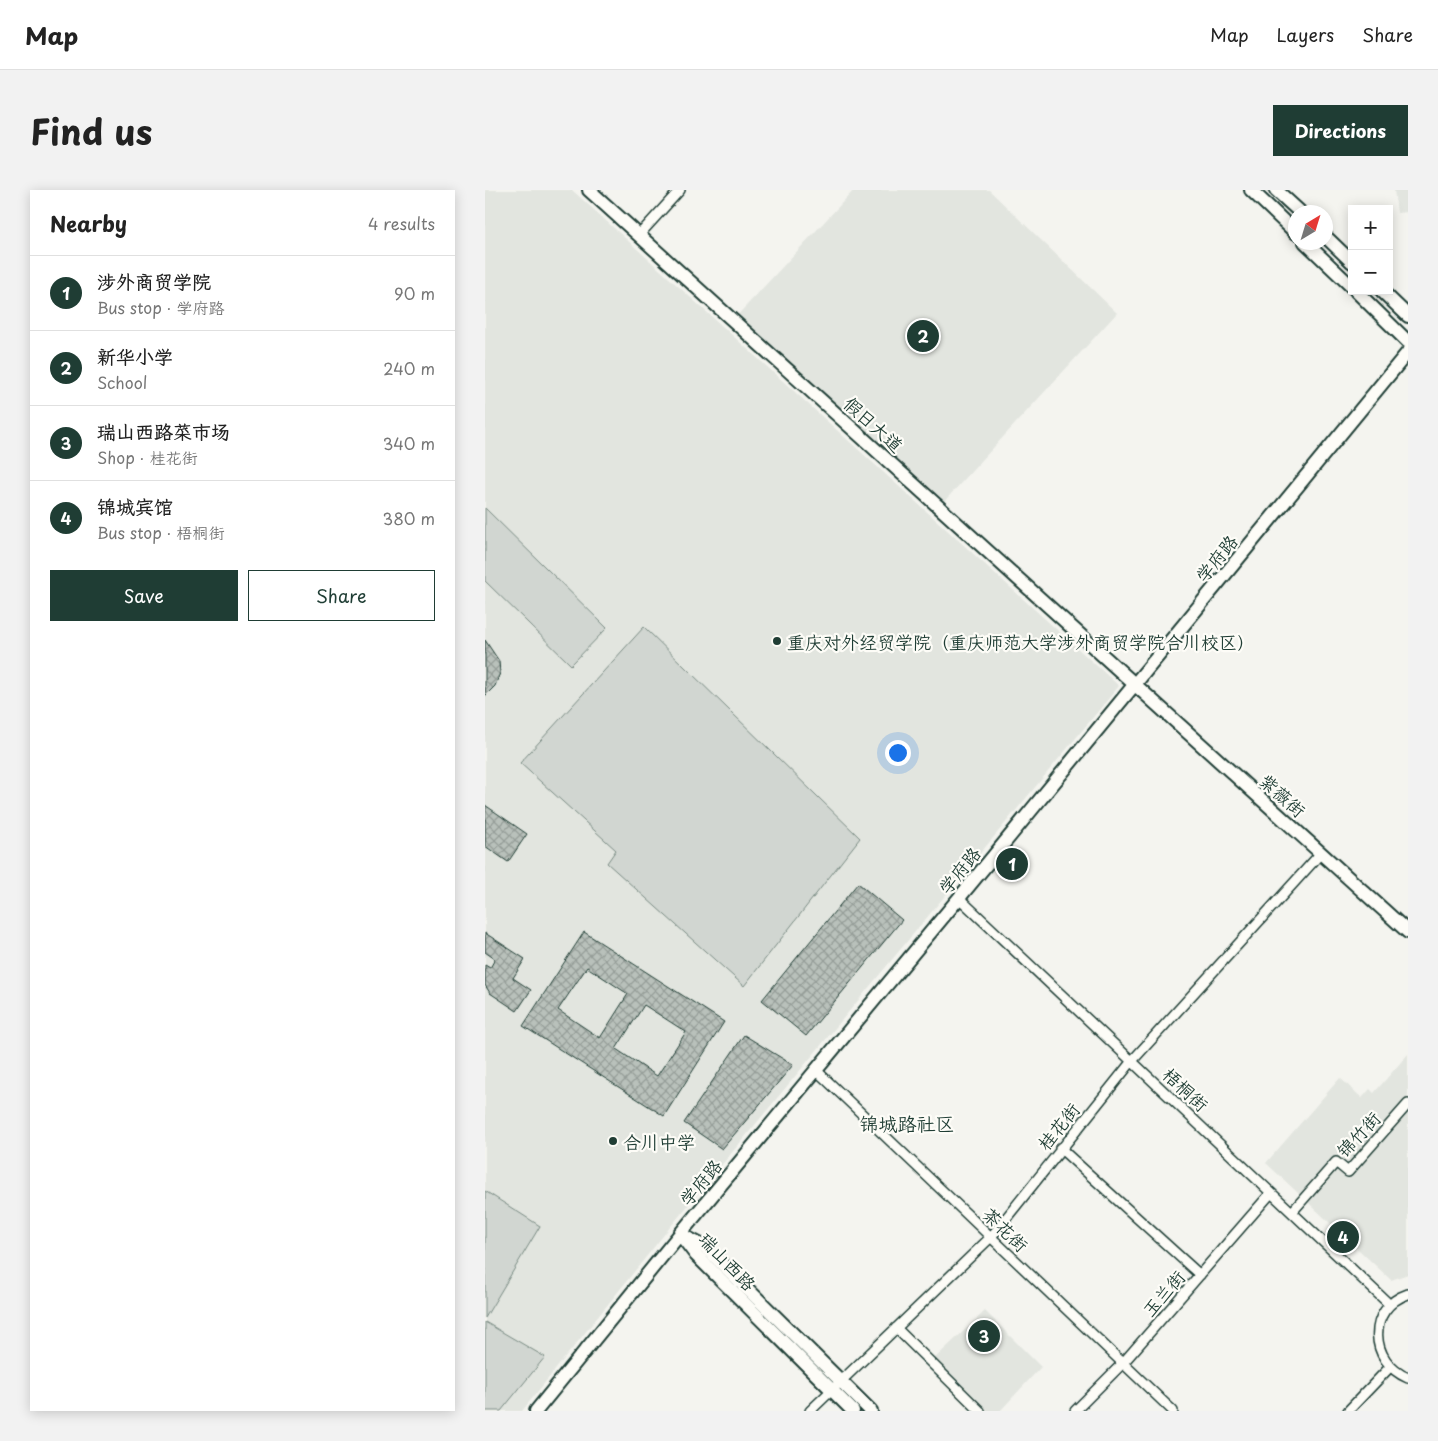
<!DOCTYPE html>
<html lang="en">
<head>
<meta charset="utf-8">
<style>
	body { margin:0; font-family:"Playpen Sans","LXGW WenKai TC",sans-serif; background:#f2f2f2; color:#222 }
	.controls { position:absolute; right:15px; top:15px; display:grid; overflow:hidden; border-radius:0px; box-shadow:0 2px 12px #0003 }
	.controls button { width:45px; height:45px; display:grid; place-items:center; padding:0; border:0; border-bottom:1px solid #e0e0e0; background:#fff; color:#222; font:25px sans-serif }
	.compass { position:absolute; left:803px; top:15px; width:45px; height:45px; border-radius:50%; background:#fff; box-shadow:0 2px 12px #0003; rotate:38deg }
	.you { position:absolute; left:412px; top:562px; width:18px; height:18px; margin:-12px; border:4px solid #fff; border-radius:50%; background:#1a73e8; box-shadow:0 0 0 8px #1a73e833 }
	.badge { display:grid; place-items:center; width:32px; height:32px; border-radius:50%; background:#1f3d34; color:#fff; font-size:16px; font-weight:700 }
	.pin { position:absolute; translate:-50% -50%; border:2px solid #fff; box-shadow:0 1px 5px #0006 }
	.list { margin:0; padding:0; list-style:none }
	h2 { display:flex; justify-content:space-between; align-items:center; height:65px; margin:0; padding:0 20px; font-size:21px }
	h2 small { font-size:16px; font-weight:400; color:#767676 }
	.list li { display:grid; grid-template-columns:32px 1fr auto; gap:15px; align-items:center; box-sizing:border-box; height:75px; padding:0 20px; border-top:1px solid #e0e0e0 }
	.list b { display:block; font-size:19px; white-space:nowrap }
	.list p { margin:0; font-size:16px; white-space:nowrap; color:#767676 }
	.list em { font-size:16px; font-style:normal; color:#767676 }
	.actions { display:flex; gap:10px; padding:15px 20px }
	.actions a { flex:1; padding:11px 0; border:1px solid #1f3d34; border-radius:0px; text-align:center; font-size:18px; color:#1f3d34 }
	.actions .main { background:#1f3d34; color:#fff }
	.map { position:relative; flex:none; width:923px; height:1221px; overflow:hidden; border-radius:0px }
	header { display:flex; align-items:center; gap:30px; box-sizing:border-box; height:70px; padding:0 25px; background:#fff; border-bottom:1px solid #e0e0e0 }
	header strong { font-size:24px }
	nav { display:flex; gap:28px; margin-inline-start:auto; font-size:18px }
	.intro { display:flex; align-items:center; justify-content:space-between; box-sizing:border-box; height:120px; padding:0 30px }
	h1 { margin:0; font-size:35px }
	.button { padding:12px 22px; border-radius:0px; background:#1f3d34; color:#fff; font-size:18px; font-weight:700 }
	main { display:flex; gap:30px; padding:0 30px }
	aside { flex:1; background:#fff; border-radius:0px; box-shadow:0 2px 12px #0003 }
	.map>svg:first-child { display:block }
	.built { fill:#e2e5df }
	.green { fill:#d1d6d1; stroke:#788a82 }
	.building { fill:url(#building-cross-hatch); stroke:#1f3d34; fill-rule:evenodd }
	.lines { fill:none; stroke-linecap:round; stroke-linejoin:round }
	.street-casing { stroke:#1f3d34; stroke-width:12 }
	.secondary-casing { stroke:#1f3d34; stroke-width:16 }
	.street { stroke:#fdfcf7; stroke-width:9 }
	.secondary { stroke:#fdfcf7; stroke-width:12 }
	.poi-dot { fill:#1f3d34; stroke:#fdfcf7; stroke-width:2 }
	.labels { text-anchor:middle; dominant-baseline:central; stroke-width:4.5; stroke-linejoin:round; paint-order:stroke }
	.street-label { font-size:18px; fill:#1f3d34; stroke:#fdfcf7 }
	.poi-label { font-size:18px; fill:#1f3d34; stroke:#fdfcf7; text-anchor:start }
	.neighbourhood-label { font-size:19px; fill:#1f3d34; stroke:#fdfcf7 }
</style>
</head>
<body>
<header>
<strong>Map</strong>
<nav><a>Map</a><a>Layers</a><a>Share</a></nav>
</header>
<div class="intro"><h1>Find us</h1><a class="button">Directions</a></div>
<main>
<aside>
<h2>Nearby<small>4 results</small></h2>
<ul class="list">
<li><span class="badge">1</span><div><b>涉外商贸学院</b><p>Bus stop · 学府路</p></div><em>90 m</em></li>
<li><span class="badge">2</span><div><b>新华小学</b><p>School</p></div><em>240 m</em></li>
<li><span class="badge">3</span><div><b>瑞山西路菜市场</b><p>Shop · 桂花街</p></div><em>340 m</em></li>
<li><span class="badge">4</span><div><b>锦城宾馆</b><p>Bus stop · 梧桐街</p></div><em>380 m</em></li>
</ul>
<div class="actions"><a class="main">Save</a><a>Share</a></div>
</aside>
<div class="map">
<svg width="923" height="1221" viewBox="0 0 923 1221">
	<defs>
		<pattern id="building-cross-hatch" width="8" height="8" patternUnits="userSpaceOnUse" patternTransform="scale(1.25)"><rect width="8" height="8" fill="#b9c1bb"/><path d="M0 0l8 8M0 8l8-8" fill="none" stroke="#969e99"/></pattern>
	</defs>
	<rect width="100%" height="100%" fill="#f4f4ef"/>
	<filter id="ink" filterUnits="userSpaceOnUse"><feTurbulence type="fractalNoise" baseFrequency=".02" numOctaves="2"/><feDisplacementMap in="SourceGraphic" scale="10" xChannelSelector="R" yChannelSelector="G"/><feConvolveMatrix kernelMatrix="1 2 1 2 8 2 1 2 1" color-interpolation-filters="sRGB"/></filter>
	<g filter="url(#ink)">
		<path class="built" d="M 0,0 L 87,0 L 634,496 L 186,1036 L 37,1221 L 0,1221 Z
			M 369,0 L 504,0 L 632,123 L 454,317 L 248,130 Z
			M 909,0 L 923,0 L 923,22 L 912,23 Z
			M 923,864 L 923,1084 L 906,1090 L 781,973 L 855,888 L 877,908 L 885,899 L 889,903 Z
			M 500,1121 L 556,1177 L 515,1221 L 495,1221 L 446,1172 Z"/>
		<path class="green" d="M 0,318 L 122,438 L 86,475 L 0,391 Z
			M 159,437 L 375,648 L 259,796 L 122,673 L 131,660 L 35,573 Z
			M 0,1001 L 55,1036 L 0,1128 Z
			M 0,1132 L 60,1167 L 16,1221 L 0,1221 Z"/>
		<path class="building" d="M 0,450 L 14,471 L 15,483 L 10,496 L 0,506 Z
			M 0,615 L 42,644 L 23,672 L 0,656 Z
			M 373,693 L 417,730 L 321,846 L 277,810 Z
			M 99,742 L 239,832 L 179,926 L 38,836 ZM 102,777 L 143,804 L 115,848 L 73,820 ZM 159,815 L 201,842 L 172,886 L 131,859 Z
			M 0,743 L 40,769 L 28,788 L 46,800 L 32,821 L 5,803 L 0,795 L 0,775 L 5,778 L 10,769 L 0,762 Z
			M 259,845 L 308,875 L 237,959 L 199,933 Z"/>
		<g class="lines">
			<g class="street-casing">
				<path id="street" d="M 154,45 L 195,0
					M 474,708 L 905,1115
					M 331,880 L 688,1221
					M 575,958 L 715,1085
					M 807,1022 L 851,972 L 863,982 L 923,914
					M 923,1104 C 881,1118 884,1172 923,1188
					M 411,1138 L 495,1221
					M 325,1221 L 506,1047 L 647,871 L 836,663
					M 590,1221 L 638,1173 L 786,1003
					M 863,1221 L 905,1177"/>
			</g>
			<g class="secondary-casing">
				<path id="secondary" d="M 104,0 L 923,742
					M 766,0 L 811,43
					M 791,0 L 815,22
					M 841,47 L 867,72
					M 820,52 L 867,97
					M 871,101 L 923,152
					M 897,101 L 923,126
					M 195,1044 L 220,1057 L 386,1221
					M 198,1048 L 211,1065 L 368,1221
					M 51,1221 L 195,1044 L 474,708 L 923,162"/>
			</g>
			<use href="#street" class="street"/>
			<use href="#secondary" class="secondary"/>
		</g>
	</g>
	<g class="poi-dot">
		<circle cx="292" cy="451" r="5"/>
		<circle cx="128" cy="951" r="5"/>
	</g>
	<g class="labels">
		<g class="street-label">
			<text transform="translate(389 234) rotate(42)">假日大道</text>
			<text transform="translate(731 368) rotate(-51)">学府路</text>
			<text transform="translate(798 605) rotate(42)">紫薇街</text>
			<text transform="translate(474 680) rotate(-51)">学府路</text>
			<text transform="translate(701 899) rotate(43)">梧桐街</text>
			<text transform="translate(573 936) rotate(-51)">桂花街</text>
			<text transform="translate(873 944) rotate(-47)">锦竹街</text>
			<text transform="translate(215 992) rotate(-50)">学府路</text>
			<text transform="translate(521 1039) rotate(44)">茶花街</text>
			<text transform="translate(243 1071) rotate(46)">瑞山西路</text>
			<text transform="translate(678 1103) rotate(-49)">玉兰街</text>
		</g>
		<g class="poi-label">
			<text x="302" y="451">重庆对外经贸学院（重庆师范大学涉外商贸学院合川校区）</text>
			<text x="138" y="951">合川中学</text>
		</g>
		<g class="neighbourhood-label">
			<text x="422" y="933">锦城路社区</text>
		</g>
	</g>
</svg>
<div class="controls">
<button>+</button>
<button>−</button>
</div>
<svg class="compass" viewBox="-18 -18 36 36"><path d="M0-13l5 13h-10z" fill="#e53935"/><path d="M0 13l5-13h-10z" fill="#767676"/></svg>
<div class="you"></div>
<div class="pin badge" style="left:527px;top:674px">1</div>
<div class="pin badge" style="left:438px;top:146px">2</div>
<div class="pin badge" style="left:499px;top:1146px">3</div>
<div class="pin badge" style="left:858px;top:1047px">4</div>
</div>
</main>
</body>
</html>
